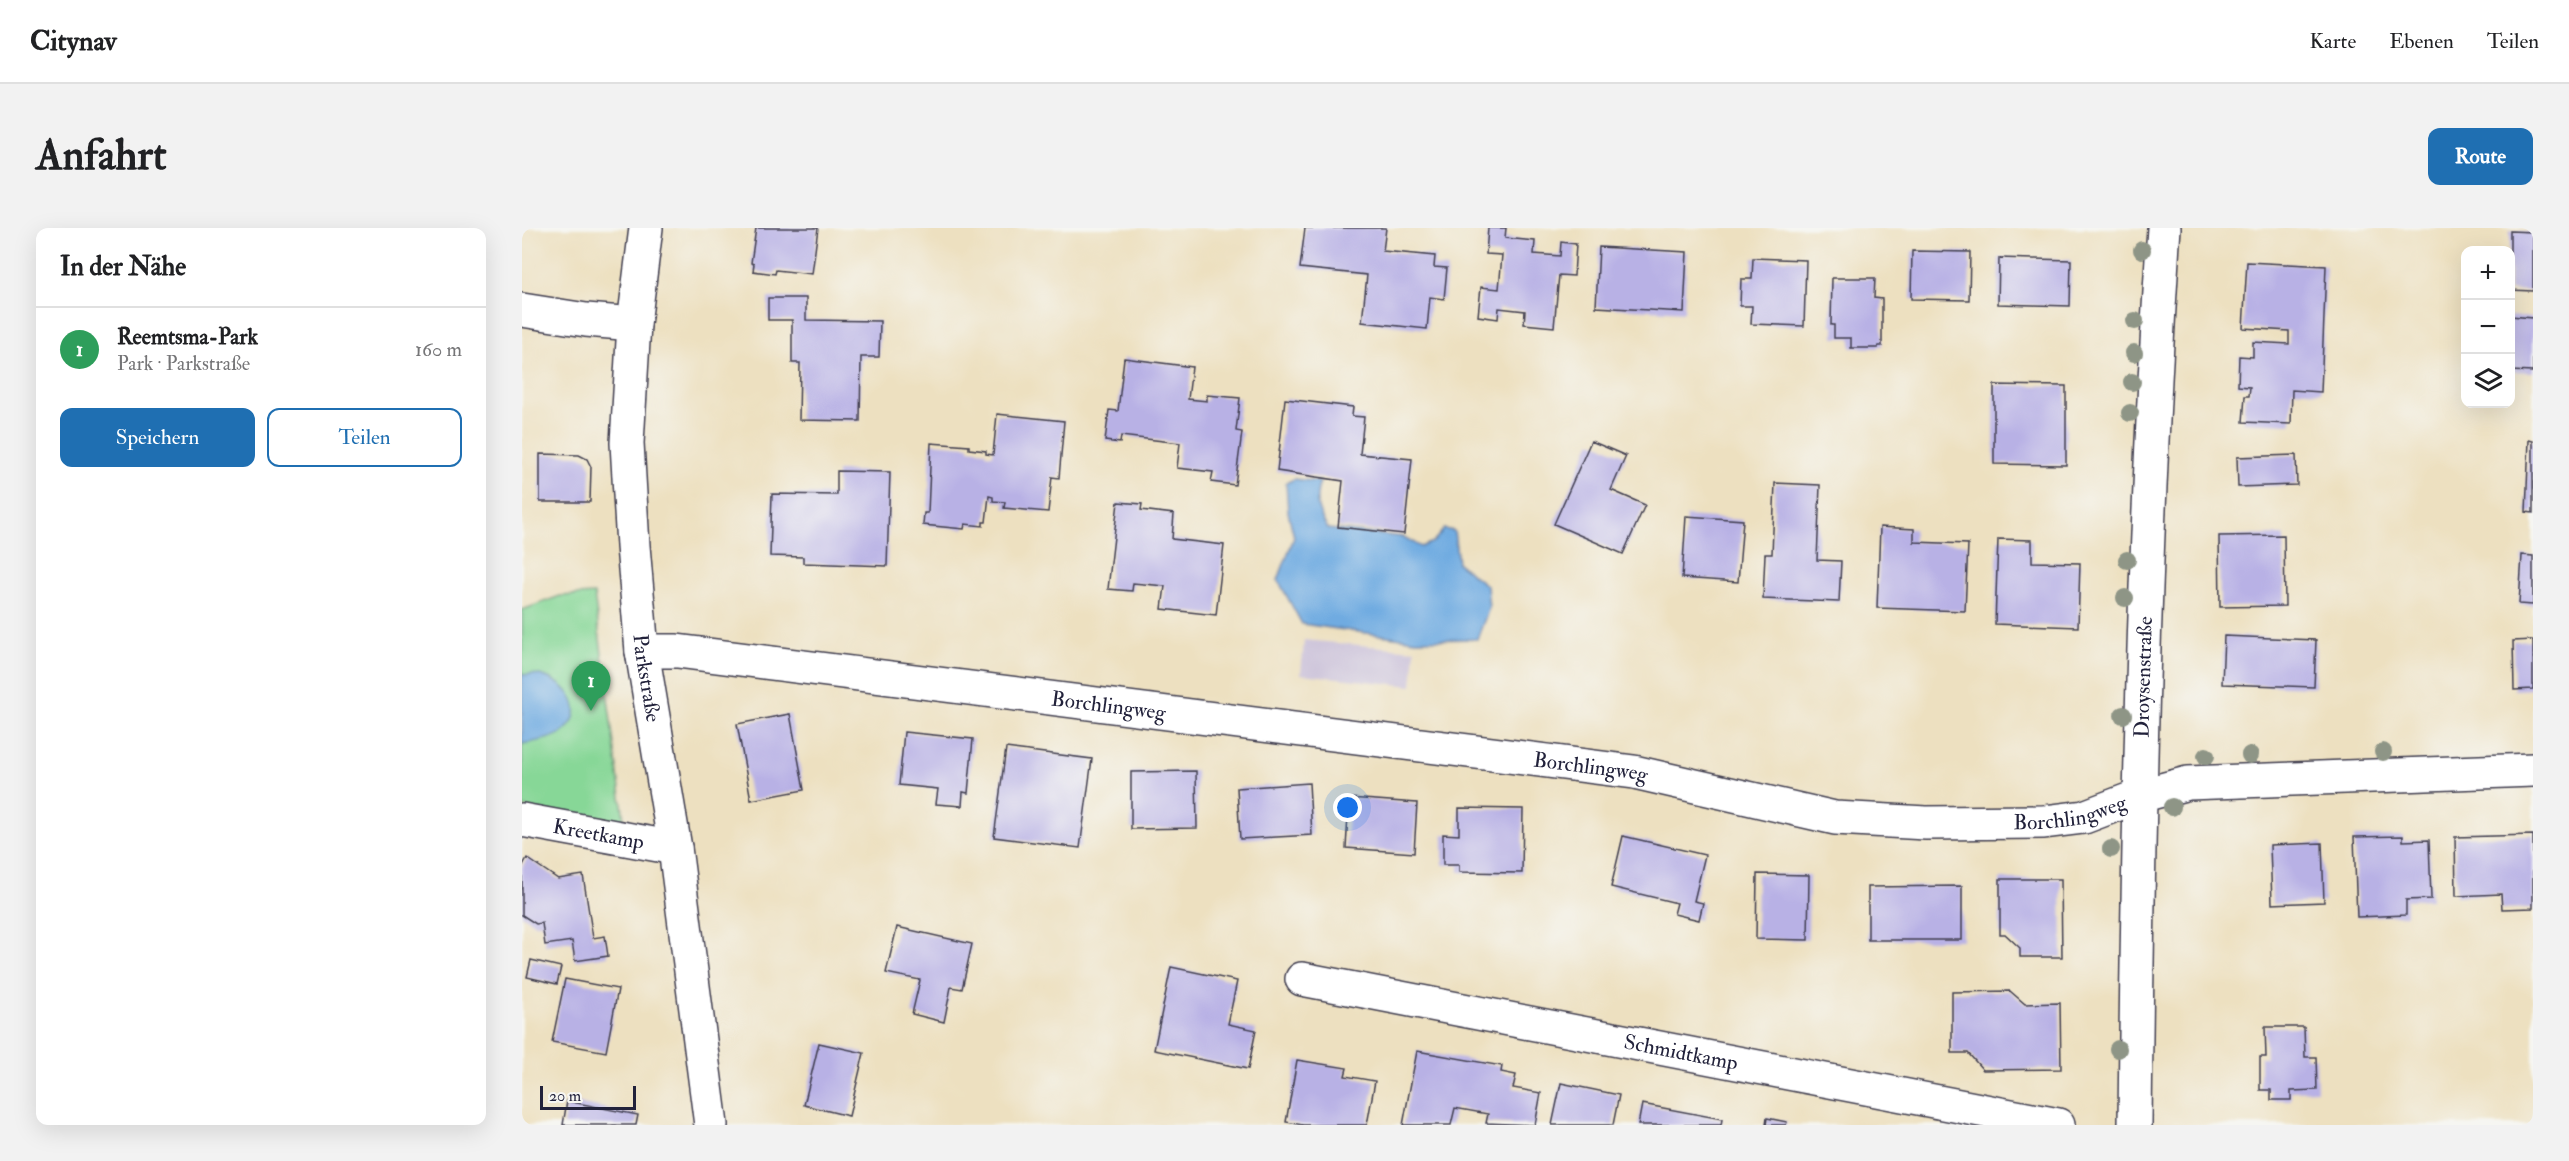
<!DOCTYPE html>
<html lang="de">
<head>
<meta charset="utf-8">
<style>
	body { margin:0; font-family:"IM FELL Double Pica",serif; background:#f2f2f2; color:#202124 }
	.controls { position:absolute; right:18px; top:18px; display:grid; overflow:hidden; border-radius:12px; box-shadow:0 6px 24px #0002 }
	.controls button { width:54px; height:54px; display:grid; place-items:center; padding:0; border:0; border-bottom:2px solid #e0e0e0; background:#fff; color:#202124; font:30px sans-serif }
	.scale { position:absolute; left:18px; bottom:15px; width:96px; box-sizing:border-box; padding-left:6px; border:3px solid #22223b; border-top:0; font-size:16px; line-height:21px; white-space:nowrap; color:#22223b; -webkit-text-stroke:4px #f6f6f2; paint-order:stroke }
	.you { position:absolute; left:826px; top:580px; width:21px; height:21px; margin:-15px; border:4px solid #fff; border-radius:50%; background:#1a73e8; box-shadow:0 0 0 9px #1a73e833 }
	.badge { display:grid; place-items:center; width:39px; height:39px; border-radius:50%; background:#1f6fb2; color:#fff; font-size:20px; font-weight:700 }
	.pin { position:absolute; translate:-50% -50px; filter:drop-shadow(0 2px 3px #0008) }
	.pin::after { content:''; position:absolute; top:32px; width:21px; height:18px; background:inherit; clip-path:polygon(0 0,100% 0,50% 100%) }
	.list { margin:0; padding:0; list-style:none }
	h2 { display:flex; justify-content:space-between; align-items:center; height:78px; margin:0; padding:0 24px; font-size:26px }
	h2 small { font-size:20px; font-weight:400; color:#757577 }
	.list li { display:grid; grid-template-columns:39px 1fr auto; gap:18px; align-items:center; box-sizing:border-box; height:84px; padding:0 24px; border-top:2px solid #e0e0e0 }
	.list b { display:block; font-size:22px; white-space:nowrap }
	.list p { margin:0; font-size:20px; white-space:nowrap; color:#757577 }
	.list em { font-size:20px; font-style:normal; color:#757577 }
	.actions { display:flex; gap:12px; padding:18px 24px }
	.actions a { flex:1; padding:14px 0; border:2px solid #1f6fb2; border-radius:12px; text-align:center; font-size:21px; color:#1f6fb2 }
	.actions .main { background:#1f6fb2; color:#fff }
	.icon { flex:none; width:33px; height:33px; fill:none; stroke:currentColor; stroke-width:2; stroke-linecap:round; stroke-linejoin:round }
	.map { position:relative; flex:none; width:2011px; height:897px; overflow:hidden; border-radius:12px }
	header { display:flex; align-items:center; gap:36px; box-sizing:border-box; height:84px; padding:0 30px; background:#fff; border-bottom:2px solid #e0e0e0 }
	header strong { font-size:28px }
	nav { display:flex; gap:33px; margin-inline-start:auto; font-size:21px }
	.intro { display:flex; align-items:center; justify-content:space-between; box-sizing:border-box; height:144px; padding:0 36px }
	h1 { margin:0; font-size:42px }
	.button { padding:15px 27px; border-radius:12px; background:#1f6fb2; color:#fff; font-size:21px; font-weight:700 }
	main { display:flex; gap:36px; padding:0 36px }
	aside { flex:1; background:#fff; border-radius:12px; box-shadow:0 6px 24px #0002 }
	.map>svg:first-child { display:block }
	.industrial { fill:#c9bfd8 }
	.green { fill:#87d797; stroke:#547c69; stroke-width:1.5 }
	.water { fill:#70abe1; stroke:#49668e; stroke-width:1.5 }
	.building { fill:#b8b1e5 }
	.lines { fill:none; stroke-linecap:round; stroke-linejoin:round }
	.minor-casing { stroke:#403e4f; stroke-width:36 }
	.minor { stroke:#fff; stroke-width:33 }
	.tree { fill:#8e9586 }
	.labels { text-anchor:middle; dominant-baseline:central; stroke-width:5; stroke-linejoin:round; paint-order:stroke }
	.street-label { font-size:21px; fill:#22223b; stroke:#f6f6f2 }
</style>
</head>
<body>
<header>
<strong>Citynav</strong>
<nav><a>Karte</a><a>Ebenen</a><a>Teilen</a></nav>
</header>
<div class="intro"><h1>Anfahrt</h1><a class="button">Route</a></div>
<main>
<aside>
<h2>In der Nähe<small></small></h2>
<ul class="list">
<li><span class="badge" style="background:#2e9e5b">1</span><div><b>Reemtsma-Park</b><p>Park · Parkstraße</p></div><em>160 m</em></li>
</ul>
<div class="actions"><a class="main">Speichern</a><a>Teilen</a></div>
</aside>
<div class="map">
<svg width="2011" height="897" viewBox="0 0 2011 897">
	<rect width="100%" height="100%" fill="#f6f6f2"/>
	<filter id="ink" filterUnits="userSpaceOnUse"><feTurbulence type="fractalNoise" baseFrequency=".0167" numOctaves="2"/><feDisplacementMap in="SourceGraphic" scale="12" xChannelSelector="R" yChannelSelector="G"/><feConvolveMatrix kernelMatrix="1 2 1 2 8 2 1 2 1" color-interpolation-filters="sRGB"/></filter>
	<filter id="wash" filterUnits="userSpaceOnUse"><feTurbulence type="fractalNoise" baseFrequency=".008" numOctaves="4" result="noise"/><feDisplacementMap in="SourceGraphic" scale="24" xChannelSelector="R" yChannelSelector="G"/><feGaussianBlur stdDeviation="1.35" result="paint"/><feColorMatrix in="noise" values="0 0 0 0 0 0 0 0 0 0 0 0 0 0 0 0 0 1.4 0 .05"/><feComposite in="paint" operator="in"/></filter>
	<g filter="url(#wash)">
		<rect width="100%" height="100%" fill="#ede0c0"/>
		<path class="industrial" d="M 782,412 L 893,422 L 890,458 L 779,446 Z"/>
		<path class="green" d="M 72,366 L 103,599 L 0,579 L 0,516 L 40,505 L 52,476 C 44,454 22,444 0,447 L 0,382 L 38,368 Z"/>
		<path class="water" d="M 772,251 L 798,254 C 791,272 796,285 806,301 L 882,309 L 899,319 L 911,314 L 922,301 L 932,303 L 936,335 L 965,358 L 967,380 L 955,411 L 894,412 L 780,396 L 756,352 L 772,309 L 766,284 L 764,255 Z
			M 11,446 C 38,448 72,480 41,504 C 31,511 12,514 0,516 L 0,447 Z"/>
		<g id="blocks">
			<path class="building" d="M 234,0 L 296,0 L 290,46 L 254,42 L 253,46 L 231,43 L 232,36 L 229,35 Z
				M 783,0 L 864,0 L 861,23 L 913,28 L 912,39 L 925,40 L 922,71 L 908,69 L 905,101 L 840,94 L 845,47 L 778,40 Z
				M 966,0 L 984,0 L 983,10 L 1013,13 L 1012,26 L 1038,28 L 1039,14 L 1054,16 L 1052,48 L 1037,47 L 1032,99 L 1002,96 L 1003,83 L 977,80 L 976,91 L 956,88 L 959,59 L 977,61 L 980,27 L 964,26 Z
				M 1988,3 L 2011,4 L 2011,63 L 1988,62 Z
				M 1077,19 L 1165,24 L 1162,84 L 1074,79 Z
				M 1390,23 L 1448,24 L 1447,72 L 1389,71 Z
				M 1231,30 L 1284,32 L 1282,98 L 1229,96 L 1230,78 L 1218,78 L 1219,51 L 1230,51 Z
				M 1477,30 L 1549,32 L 1548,78 L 1476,76 Z
				M 1725,34 L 1804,38 L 1799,164 L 1770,162 L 1769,196 L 1721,194 L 1723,168 L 1727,168 L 1728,159 L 1716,158 L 1717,128 L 1731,129 L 1731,114 L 1767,116 L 1767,103 L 1721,100 Z
				M 1310,50 L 1353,50 L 1352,70 L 1360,71 L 1360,118 L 1356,118 L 1356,120 L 1329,120 L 1329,110 L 1312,110 L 1312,97 L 1309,97 Z
				M 246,70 L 284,70 L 284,92 L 358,93 L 357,129 L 339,129 L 338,193 L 277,192 L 278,135 L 270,135 L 270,92 L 246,92 Z
				M 1988,88 L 2011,90 L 2011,144 L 1988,143 Z
				M 602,130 L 670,139 L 666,171 L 685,173 L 685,167 L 718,170 L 714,203 L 720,204 L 713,257 L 689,254 L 691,244 L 655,240 L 658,215 L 599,208 L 598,215 L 583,213 L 587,182 L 596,183 Z
				M 1472,157 L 1544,158 L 1544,237 L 1472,236 Z
				M 763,171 L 831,179 L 830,188 L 842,189 L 838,226 L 890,231 L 882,306 L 816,299 L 821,253 L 755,243 Z
				M 475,186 L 542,193 L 537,250 L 530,249 L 526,284 L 482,280 L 483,274 L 471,273 L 471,269 L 467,268 L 464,294 L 461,294 L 461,298 L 443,296 L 442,301 L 401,297 L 402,285 L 406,285 L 409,215 L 447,218 L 447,221 L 464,223 L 464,226 L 471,227 Z
				M 2007,212 L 2011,213 L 2011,285 L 2004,284 Z
				M 1069,213 L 1104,228 L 1089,262 L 1123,277 L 1101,326 L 1032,296 Z
				M 18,226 L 57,227 L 65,231 L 69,239 L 68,274 L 18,274 Z
				M 1774,227 L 1775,257 L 1716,259 L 1715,229 Z
				M 315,243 L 368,244 L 365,338 L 281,335 L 281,329 L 248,328 L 250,266 L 315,267 Z
				M 1253,255 L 1298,257 L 1295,332 L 1319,333 L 1317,374 L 1241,371 L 1243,326 L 1250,326 Z
				M 596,274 L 620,276 L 619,282 L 652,286 L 650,311 L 702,317 L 694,387 L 640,381 L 643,358 L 611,355 L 610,363 L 586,361 Z
				M 1164,288 L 1221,292 L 1216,354 L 1160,350 Z
				M 1358,299 L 1392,301 L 1392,314 L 1446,316 L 1443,383 L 1355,380 Z
				M 1762,307 L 1763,378 L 1698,379 L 1697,308 Z
				M 1476,311 L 1510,312 L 1510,334 L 1558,335 L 1556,399 L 1473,396 Z
				M 2000,327 L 2011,328 L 2011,377 L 1997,376 Z
				M 1702,408 L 1794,412 L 1792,459 L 1700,456 Z
				M 2011,412 L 2011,461 L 1992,462 L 1991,413 Z
				M 268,486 L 282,562 L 229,572 L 215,496 Z
				M 382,504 L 451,511 L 446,565 L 441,564 L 440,578 L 414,576 L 416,561 L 377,557 Z
				M 484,520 L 570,531 L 558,620 L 472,609 Z
				M 674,543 L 675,600 L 609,601 L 609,544 Z
				M 787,555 L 790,607 L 718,611 L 715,560 Z
				M 827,570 L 895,575 L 892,625 L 824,620 Z
				M 937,580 L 1001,581 L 1000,645 L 937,644 L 937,637 L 921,637 L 921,606 L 937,607 Z
				M 2011,607 L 2011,680 L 1980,681 L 1979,666 L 1934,668 L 1933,609 Z
				M 1101,608 L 1183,627 L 1172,673 L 1181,675 L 1177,692 L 1152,686 L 1155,675 L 1089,659 Z
				M 1881,608 L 1881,613 L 1907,612 L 1909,671 L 1884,672 L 1884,687 L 1835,689 L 1832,609 Z
				M 1800,615 L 1802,674 L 1750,676 L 1748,617 Z
				M 5,630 L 36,651 L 61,647 L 71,710 L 83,708 L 86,728 L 53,733 L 50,713 L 23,717 L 20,695 L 14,696 L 0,687 L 0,639 Z
				M 1235,646 L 1287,647 L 1286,712 L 1234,711 Z
				M 1478,651 L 1539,651 L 1540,729 L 1498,729 L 1498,720 L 1483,706 L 1478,706 Z
				M 1440,658 L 1440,712 L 1346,712 L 1346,659 Z
				M 375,699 L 450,716 L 440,761 L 429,759 L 422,794 L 390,786 L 398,752 L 364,745 Z
				M 9,732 L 39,739 L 35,756 L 5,749 Z
				M 649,739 L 715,753 L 706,796 L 734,802 L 726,841 L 632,822 Z
				M 43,751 L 96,761 L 84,824 L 30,814 Z
				M 1488,763 L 1503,776 L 1538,775 L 1539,841 L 1461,842 L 1446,825 L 1430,825 L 1430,764 Z
				M 1743,799 L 1782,799 L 1783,829 L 1794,829 L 1795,862 L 1769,863 L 1769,872 L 1749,872 L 1749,862 L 1738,862 L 1738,829 L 1744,829 Z
				M 297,815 L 342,825 L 327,888 L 282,877 Z
				M 895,823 L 980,838 L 979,844 L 994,847 L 991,860 L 1019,865 L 1013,897 L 964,895 L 966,886 L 933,880 L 929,897 L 881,897 Z
				M 775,832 L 825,840 L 823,848 L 853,853 L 845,897 L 781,897 L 764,894 Z
				M 1039,855 L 1097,867 L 1091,897 L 1030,897 Z
				M 45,873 L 116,887 L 114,897 L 41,897 Z
				M 1120,876 L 1200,891 L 1199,897 L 1116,897 Z
				M 1245,890 L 1265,894 L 1264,897 L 1244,897 Z"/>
		</g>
	</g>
	<g filter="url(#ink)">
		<use href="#blocks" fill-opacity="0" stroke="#403e4f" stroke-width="1.5"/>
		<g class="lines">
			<g class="minor-casing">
				<g id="minor">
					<path id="s1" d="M 124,0 L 112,96 L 105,215 L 111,318 L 120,423 L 153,620 L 189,897"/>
					<path d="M 0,82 L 64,92 L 112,96"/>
					<path id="s2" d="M 120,423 L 155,423 L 1112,544 L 1313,590 L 1404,595 L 1522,594 L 1562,589 L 1617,568 L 1666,555 L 2011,542"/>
					<path id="s3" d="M 0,592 L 153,620"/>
					<path id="s4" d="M 780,751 L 1536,897"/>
					<path id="s5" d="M 1613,897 C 1616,598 1622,299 1642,0"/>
				</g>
			</g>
			<use href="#minor" class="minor"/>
		</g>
		<g class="tree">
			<circle cx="1620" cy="22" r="9"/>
			<circle cx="1613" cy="93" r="9"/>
			<circle cx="1612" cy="125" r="9"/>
			<circle cx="1610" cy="154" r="9"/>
			<circle cx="1608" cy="185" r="9"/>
			<circle cx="1605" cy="332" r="9"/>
			<circle cx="1603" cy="370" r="9"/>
			<circle cx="1601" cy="487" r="9"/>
			<circle cx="1861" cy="524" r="9"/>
			<circle cx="1728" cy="527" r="9"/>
			<circle cx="1684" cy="528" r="9"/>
			<circle cx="1650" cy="579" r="9"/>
			<circle cx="1589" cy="621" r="9"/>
			<circle cx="1596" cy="821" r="9"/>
		</g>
	</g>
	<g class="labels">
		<g class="street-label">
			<text stroke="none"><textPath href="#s5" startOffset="448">Droysenstraße</textPath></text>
			<text stroke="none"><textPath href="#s1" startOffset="452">Parkstraße</textPath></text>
			<text stroke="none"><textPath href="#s2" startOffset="470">Borchlingweg</textPath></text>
			<text stroke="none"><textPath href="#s2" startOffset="956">Borchlingweg</textPath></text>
			<text stroke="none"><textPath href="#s2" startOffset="1442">Borchlingweg</textPath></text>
			<text stroke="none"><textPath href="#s3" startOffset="78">Kreetkamp</textPath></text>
			<text stroke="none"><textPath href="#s4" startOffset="386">Schmidtkamp</textPath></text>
		</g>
	</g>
</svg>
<div class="controls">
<button>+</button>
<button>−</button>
<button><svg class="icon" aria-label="layers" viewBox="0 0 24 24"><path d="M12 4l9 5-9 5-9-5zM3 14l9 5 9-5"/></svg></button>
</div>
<div class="scale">20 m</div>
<div class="you"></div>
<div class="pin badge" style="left:69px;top:483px;background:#2e9e5b">1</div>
</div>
</main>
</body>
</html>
